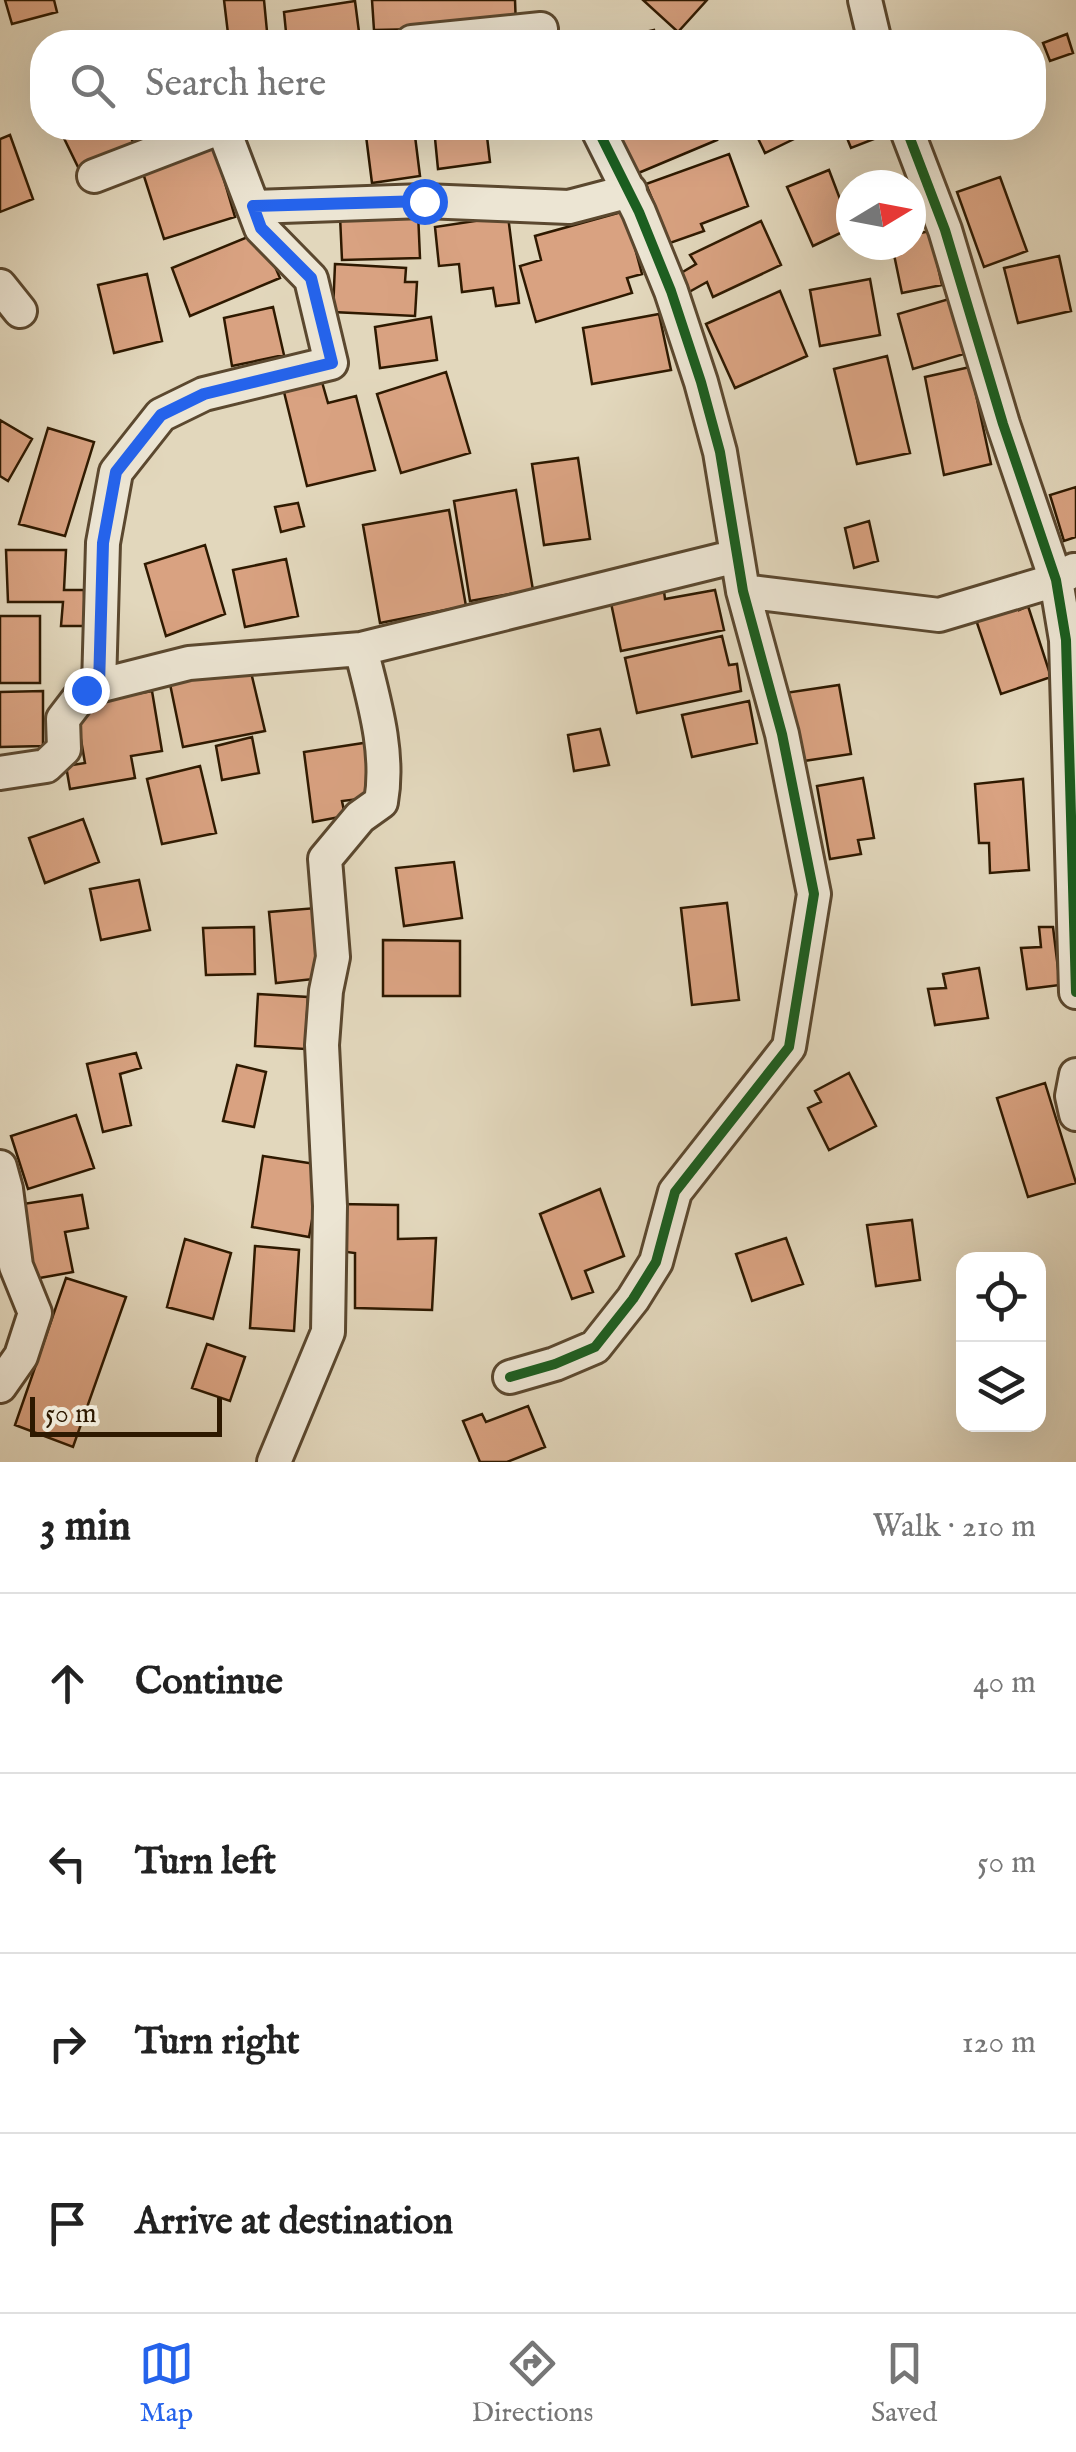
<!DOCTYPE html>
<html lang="en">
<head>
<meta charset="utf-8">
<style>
	body { margin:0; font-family:"IM FELL English",serif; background:#f2f2f2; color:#222 }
	.controls { position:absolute; right:30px; bottom:30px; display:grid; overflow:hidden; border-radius:20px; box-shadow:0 10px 40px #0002 }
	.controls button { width:90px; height:90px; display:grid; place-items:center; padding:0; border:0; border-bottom:2px solid #e0e0e0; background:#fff; color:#222; font:50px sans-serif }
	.compass { position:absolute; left:836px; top:170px; width:90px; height:90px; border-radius:50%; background:#fff; box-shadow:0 10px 40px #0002; rotate:80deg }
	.scale { position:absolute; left:30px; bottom:25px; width:192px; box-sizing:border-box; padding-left:10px; border:5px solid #2e1900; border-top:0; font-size:28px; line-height:35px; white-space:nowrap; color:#2e1900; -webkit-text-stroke:8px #ece5d3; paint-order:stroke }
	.stop { position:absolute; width:30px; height:30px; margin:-22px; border:8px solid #2563eb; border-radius:50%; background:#fff }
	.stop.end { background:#2563eb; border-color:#fff; box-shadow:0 2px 10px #0008 }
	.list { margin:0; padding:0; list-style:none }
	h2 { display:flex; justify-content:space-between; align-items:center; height:130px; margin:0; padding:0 40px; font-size:42px }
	h2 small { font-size:32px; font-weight:400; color:#767676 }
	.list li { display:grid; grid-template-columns:65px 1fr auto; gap:30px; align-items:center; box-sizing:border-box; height:180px; padding:0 40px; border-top:2px solid #e0e0e0 }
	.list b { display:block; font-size:38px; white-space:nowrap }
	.list em { font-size:32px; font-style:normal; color:#767676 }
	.icon { flex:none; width:55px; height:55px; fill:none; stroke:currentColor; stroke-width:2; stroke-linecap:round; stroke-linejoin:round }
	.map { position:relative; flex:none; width:1076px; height:1462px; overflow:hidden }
	.search { position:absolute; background:#fff; box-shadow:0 10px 40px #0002; left:30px; right:30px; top:30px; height:110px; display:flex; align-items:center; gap:25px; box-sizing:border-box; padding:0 35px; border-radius:40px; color:#767676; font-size:38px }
	.sheet { height:850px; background:#fff }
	nav { display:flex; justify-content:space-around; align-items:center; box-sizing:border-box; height:140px; border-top:2px solid #e0e0e0; background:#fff; font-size:28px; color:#767676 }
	nav a { display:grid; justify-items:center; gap:5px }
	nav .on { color:#2563eb }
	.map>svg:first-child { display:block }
	.building { fill:#d9a281; stroke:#2e1900; stroke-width:2.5 }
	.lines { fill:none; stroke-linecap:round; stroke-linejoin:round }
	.minor-casing { stroke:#5b482f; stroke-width:38 }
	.minor { stroke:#ece5d3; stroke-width:32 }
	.cycleway-casing { stroke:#ece5d3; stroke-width:16 }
	.cycleway { stroke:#1b5e20; stroke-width:10 }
	.route { stroke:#2563eb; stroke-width:12 }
</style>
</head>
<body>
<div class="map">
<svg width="1076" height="1462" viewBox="0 0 1076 1462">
	<rect width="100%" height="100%" fill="#e2d7bc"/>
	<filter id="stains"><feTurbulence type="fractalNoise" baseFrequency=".002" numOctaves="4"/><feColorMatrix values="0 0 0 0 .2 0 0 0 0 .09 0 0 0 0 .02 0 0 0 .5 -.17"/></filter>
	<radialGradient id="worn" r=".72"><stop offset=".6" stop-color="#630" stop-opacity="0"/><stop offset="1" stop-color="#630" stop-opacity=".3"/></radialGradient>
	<path class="building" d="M 5,0 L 54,0 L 57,12 L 12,24 Z
		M 224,0 L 264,0 L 268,42 L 229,42 Z
		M 372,0 L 515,0 L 516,27 L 374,30 Z
		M 643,0 L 707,0 L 678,32 Z
		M 355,1 L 359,32 L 287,42 L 284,12 Z
		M 654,30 L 657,42 L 601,42 Z
		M 1067,34 L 1073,53 L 1050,61 L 1043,43 Z
		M 59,128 L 126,128 L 134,144 L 79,169 Z
		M 143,128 L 180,128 L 147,139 Z
		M 365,128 L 414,128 L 420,176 L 372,183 Z
		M 434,128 L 486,128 L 490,162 L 438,169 Z
		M 617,128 L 712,128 L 717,140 L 636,174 Z
		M 753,128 L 792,128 L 798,137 L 765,153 Z
		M 843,128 L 896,128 L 897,130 L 851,148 Z
		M 10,135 L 33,199 L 0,212 L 0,139 Z
		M 212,139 L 235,217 L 164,239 L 142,170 Z
		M 729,154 L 748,206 L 701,224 L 704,231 L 670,243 L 646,184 Z
		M 829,170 L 851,228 L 813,246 L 787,187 Z
		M 1000,177 L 1027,251 L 984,267 L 957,192 Z
		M 625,211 L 642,274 L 627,278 L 632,293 L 536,322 L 520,266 L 541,260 L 535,236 Z
		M 418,212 L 420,258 L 342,260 L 340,216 Z
		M 508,216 L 519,303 L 496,306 L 493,288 L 462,292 L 459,264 L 439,266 L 435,227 Z
		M 761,221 L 781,265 L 713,297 L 707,282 L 689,292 L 681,273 L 696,264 L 690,255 Z
		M 930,231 L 942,285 L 902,293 L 892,245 L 911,245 L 911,235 Z
		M 260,232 L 280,278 L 190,316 L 172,268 Z
		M 1059,256 L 1071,311 L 1018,323 L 1004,268 Z
		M 335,264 L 406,268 L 405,282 L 417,282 L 415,316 L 333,312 Z
		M 147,274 L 162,341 L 114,353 L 98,285 Z
		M 870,279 L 880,335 L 820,346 L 810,290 Z
		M 780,291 L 807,356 L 735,388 L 706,324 Z
		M 949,299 L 964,354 L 913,369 L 898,314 Z
		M 273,307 L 284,355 L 232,366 L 224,318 Z
		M 659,314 L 671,370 L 592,384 L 583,328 Z
		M 431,317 L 437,360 L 380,368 L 375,327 Z
		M 887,356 L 910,453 L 857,464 L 834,369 Z
		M 970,367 L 991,464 L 944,475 L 925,377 Z
		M 446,372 L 470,453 L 401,473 L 377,394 Z
		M 322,382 L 328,403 L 356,396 L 375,470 L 307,486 L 284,392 Z
		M 0,420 L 32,439 L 8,481 L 0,476 Z
		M 48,428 L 94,442 L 65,536 L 19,524 Z
		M 578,458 L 590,539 L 544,545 L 532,464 Z
		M 1076,487 L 1076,537 L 1064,541 L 1050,495 Z
		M 516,490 L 533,590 L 470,601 L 454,501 Z
		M 298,503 L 304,526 L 281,532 L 275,507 Z
		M 449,510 L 466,606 L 380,623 L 363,525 Z
		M 869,521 L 878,561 L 854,568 L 845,528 Z
		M 205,545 L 225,614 L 166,636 L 145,564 Z
		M 6,550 L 66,550 L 64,590 L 84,590 L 85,626 L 61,626 L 63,602 L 8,602 Z
		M 286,559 L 298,616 L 245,627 L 233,570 Z
		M 715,590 L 724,630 L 621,651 L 611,603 L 664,591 L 665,599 Z
		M 1016,600 L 1019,610 L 1028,606 L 1051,677 L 1001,694 L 974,614 Z
		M 0,616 L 40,616 L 40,683 L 0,683 Z
		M 722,636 L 729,665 L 737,664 L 741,691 L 637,713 L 625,658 Z
		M 250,668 L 265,731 L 183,747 L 170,684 Z
		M 839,685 L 851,754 L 797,762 L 785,693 Z
		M 43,691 L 43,746 L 0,747 L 0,692 Z
		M 152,691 L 162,751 L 131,756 L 135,778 L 70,789 L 66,766 L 85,763 L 75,705 Z
		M 749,701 L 757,743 L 692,757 L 682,715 Z
		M 600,729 L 609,765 L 574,771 L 568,735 Z
		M 252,737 L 259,773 L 222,780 L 216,746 Z
		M 370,742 L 375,797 L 342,801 L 345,816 L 313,822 L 304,752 Z
		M 200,766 L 216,833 L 162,844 L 147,779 Z
		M 863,778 L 874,838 L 858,840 L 861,854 L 830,859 L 817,786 Z
		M 1023,779 L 1029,870 L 990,873 L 989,843 L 979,843 L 975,784 Z
		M 83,819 L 99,862 L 45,883 L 29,838 Z
		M 454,862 L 462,918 L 404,926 L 396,868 Z
		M 139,880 L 150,930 L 101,940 L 90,889 Z
		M 727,903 L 739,1000 L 692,1005 L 681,908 Z
		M 316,908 L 323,978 L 276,983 L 269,912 Z
		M 254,927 L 255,974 L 206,975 L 203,928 Z
		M 1039,927 L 1053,927 L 1060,985 L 1027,989 L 1021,948 L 1041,947 Z
		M 383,940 L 460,941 L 460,996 L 383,996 Z
		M 979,968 L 988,1018 L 935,1025 L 928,989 L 946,988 L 943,974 Z
		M 258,994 L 308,997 L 305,1049 L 255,1046 Z
		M 136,1053 L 141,1068 L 120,1074 L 131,1125 L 103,1132 L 87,1064 Z
		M 237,1065 L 266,1072 L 254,1127 L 223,1121 Z
		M 849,1073 L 876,1126 L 829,1150 L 808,1108 L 821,1102 L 815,1091 Z
		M 1045,1083 L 1076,1183 L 1028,1197 L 997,1098 Z
		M 76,1115 L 94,1168 L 28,1189 L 11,1136 Z
		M 263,1156 L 322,1165 L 309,1237 L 252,1227 Z
		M 600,1189 L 624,1256 L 585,1271 L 593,1292 L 572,1299 L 540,1214 Z
		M 82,1195 L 88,1228 L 65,1232 L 73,1272 L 34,1279 L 23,1204 Z
		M 338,1204 L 398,1205 L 398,1239 L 436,1238 L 432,1310 L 355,1308 L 355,1253 L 339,1251 Z
		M 912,1220 L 920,1280 L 876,1286 L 867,1225 Z
		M 786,1238 L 803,1284 L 752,1301 L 736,1254 Z
		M 185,1239 L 231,1253 L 213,1319 L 167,1307 Z
		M 255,1246 L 299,1250 L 294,1331 L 250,1328 Z
		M 66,1278 L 126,1297 L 73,1447 L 15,1425 Z
		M 207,1344 L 245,1357 L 230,1401 L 192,1388 Z
		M 528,1406 L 545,1447 L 507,1462 L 480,1462 L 463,1421 L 482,1414 L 486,1422 Z"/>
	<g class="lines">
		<g class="minor-casing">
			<path id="minor" d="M 865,0 L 875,42
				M 412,42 L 541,29
				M 906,128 L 945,230 L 1003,424 L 1056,580 L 1066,640 L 1076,992
				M 94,176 L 219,128
				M 253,207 L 424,201 L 569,207 L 630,191
				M 0,286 L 20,311
				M 743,591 L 939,615 L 1056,580 L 1074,570
				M 99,686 L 103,543 L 116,472 L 161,415 L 204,394 L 331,363 L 311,279 L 261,228 L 223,128
				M 0,773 L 46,766 L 64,749 L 63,719 L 86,689 L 189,663 L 361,649 L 737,556
				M 1076,1075 L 1072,1096 L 1076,1114
				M 0,1167 L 6,1189 L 16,1266 L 35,1313 L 21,1356 L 0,1386
				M 510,1377 L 555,1364 L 595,1347 L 633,1299 L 656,1262 L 675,1192 L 789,1047 L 814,894 L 782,734 L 743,591 L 720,452 L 701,382 L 671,291 L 639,212 L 597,128
				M 274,1462 L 328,1332 L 330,1206 L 322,1045 L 326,991 L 333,957 L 325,859 L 360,817 L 381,802 C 390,751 373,698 361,649"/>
		</g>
		<use href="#minor" class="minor"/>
		<g class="cycleway-casing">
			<path id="cycleway" d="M 906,128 L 945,230 L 1003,424 L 1056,580 L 1066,640 L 1076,992
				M 510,1377 L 555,1364 L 595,1347 L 633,1299 L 656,1262 L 675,1192 L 789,1047 L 814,894 L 782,734 L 743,591 L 720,452 L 701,382 L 671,291 L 639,212 L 597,128"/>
		</g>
		<use href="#cycleway" class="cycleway"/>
	</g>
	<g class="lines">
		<path class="route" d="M 86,690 L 99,686 L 103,543 L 116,472 L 161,415 L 204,394 L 332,363 L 311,278 L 261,228 L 253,206 L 424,201"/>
	</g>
	<rect width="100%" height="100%" filter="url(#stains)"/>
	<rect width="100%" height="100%" fill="url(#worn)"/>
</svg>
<div class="controls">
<button><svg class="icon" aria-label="locate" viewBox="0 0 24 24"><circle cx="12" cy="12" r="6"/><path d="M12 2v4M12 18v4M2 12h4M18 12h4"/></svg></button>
<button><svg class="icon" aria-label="layers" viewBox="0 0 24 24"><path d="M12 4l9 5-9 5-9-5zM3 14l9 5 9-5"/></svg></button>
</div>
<svg class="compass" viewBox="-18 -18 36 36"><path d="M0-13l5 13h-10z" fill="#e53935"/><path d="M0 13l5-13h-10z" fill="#767676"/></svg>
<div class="scale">50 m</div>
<div class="stop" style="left:424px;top:201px"></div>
<div class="stop end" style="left:86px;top:690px"></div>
<div class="search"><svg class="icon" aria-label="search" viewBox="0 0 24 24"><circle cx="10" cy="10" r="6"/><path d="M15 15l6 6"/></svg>Search here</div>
</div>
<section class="sheet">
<h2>3 min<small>Walk · 210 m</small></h2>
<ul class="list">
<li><svg class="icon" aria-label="ahead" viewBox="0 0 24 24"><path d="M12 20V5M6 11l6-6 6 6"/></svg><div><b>Continue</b></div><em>40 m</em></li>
<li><svg class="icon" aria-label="left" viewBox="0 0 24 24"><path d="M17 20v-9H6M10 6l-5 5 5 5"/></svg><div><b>Turn left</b></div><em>50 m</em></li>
<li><svg class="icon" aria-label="right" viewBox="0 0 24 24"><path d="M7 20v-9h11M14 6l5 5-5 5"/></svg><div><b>Turn right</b></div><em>120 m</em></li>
<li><svg class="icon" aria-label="arrive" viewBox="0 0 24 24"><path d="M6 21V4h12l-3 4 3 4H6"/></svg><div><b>Arrive at destination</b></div></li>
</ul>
</section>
<nav>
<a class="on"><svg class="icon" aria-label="map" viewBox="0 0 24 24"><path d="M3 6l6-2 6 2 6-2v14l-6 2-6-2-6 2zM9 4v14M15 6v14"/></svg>Map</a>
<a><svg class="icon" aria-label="directions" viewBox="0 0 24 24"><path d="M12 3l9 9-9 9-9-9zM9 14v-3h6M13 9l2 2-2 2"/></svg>Directions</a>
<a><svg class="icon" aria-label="saved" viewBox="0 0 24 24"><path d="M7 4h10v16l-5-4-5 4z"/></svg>Saved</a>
</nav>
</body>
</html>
